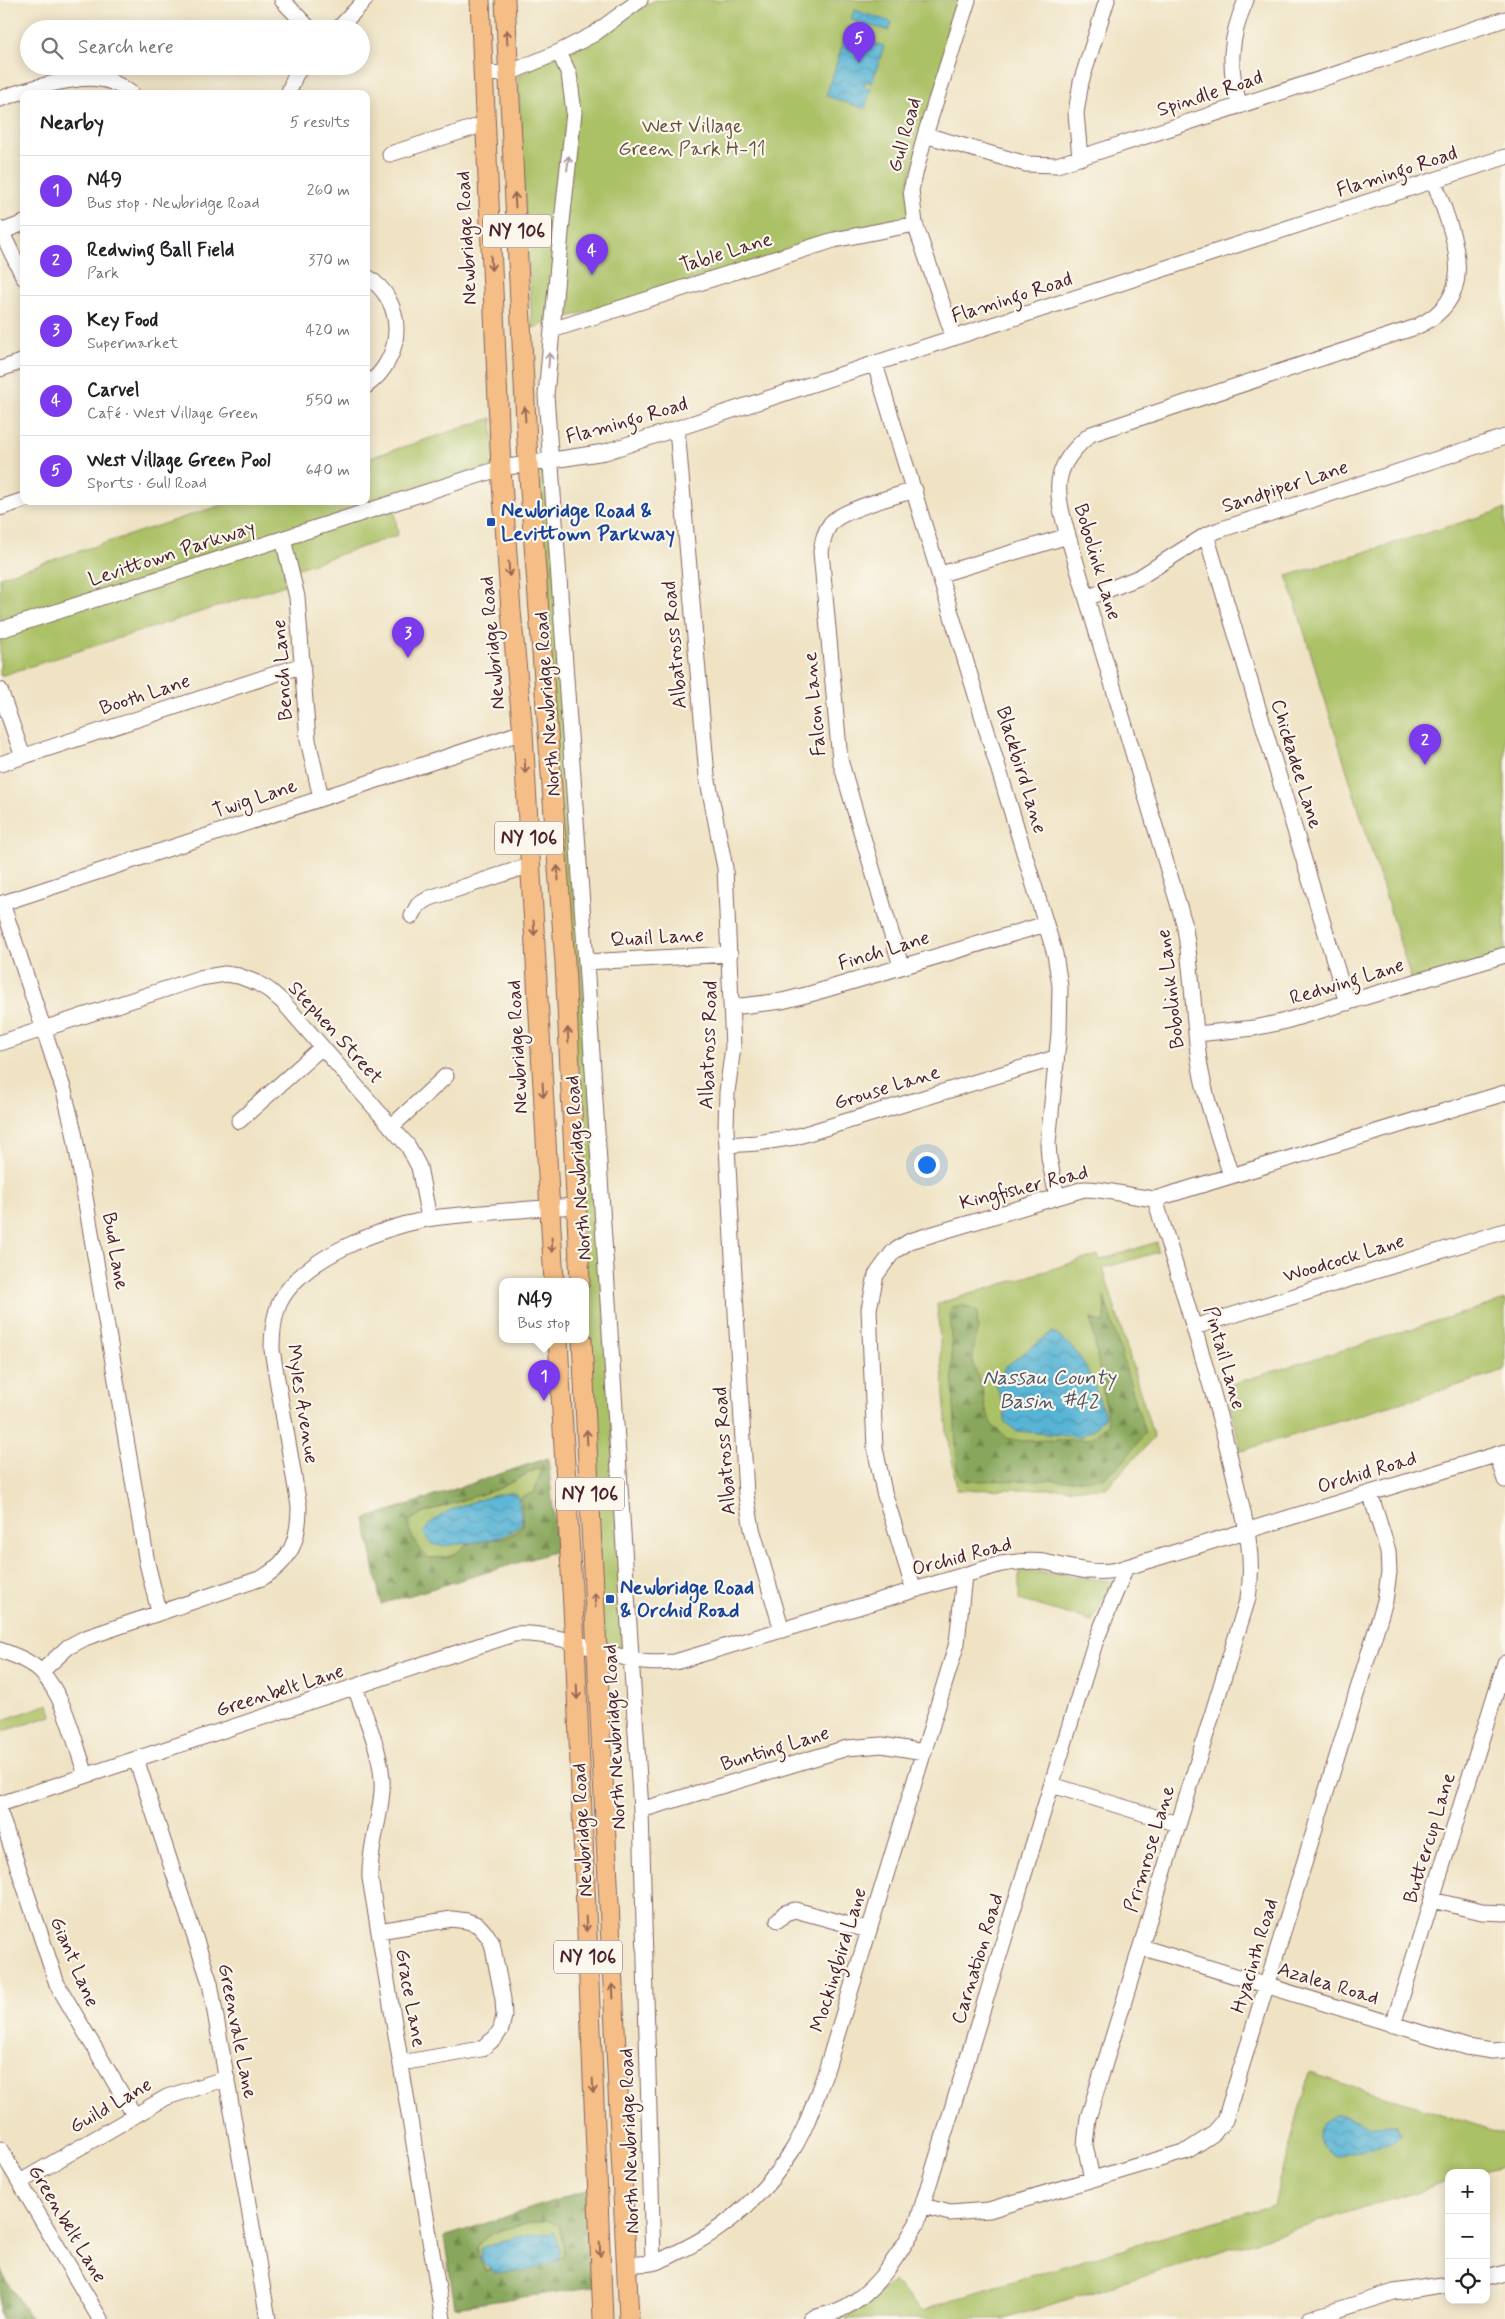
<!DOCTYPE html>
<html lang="en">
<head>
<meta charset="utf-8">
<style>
	body { margin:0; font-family:Mynerve,sans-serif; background:#f2f2f2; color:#202124 }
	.controls { position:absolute; right:15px; bottom:15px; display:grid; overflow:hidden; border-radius:10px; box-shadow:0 2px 12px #0003 }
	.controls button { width:45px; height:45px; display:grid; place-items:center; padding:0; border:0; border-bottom:1px solid #e0e0e0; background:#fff; color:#202124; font:25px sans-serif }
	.you { position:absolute; left:926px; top:1164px; width:18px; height:18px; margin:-12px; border:4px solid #fff; border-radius:50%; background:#1a73e8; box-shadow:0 0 0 8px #1a73e833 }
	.badge { display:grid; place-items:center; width:32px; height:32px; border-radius:50%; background:#7c3aed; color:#fff; font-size:16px; font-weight:700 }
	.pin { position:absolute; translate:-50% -41px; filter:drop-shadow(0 1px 2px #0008) }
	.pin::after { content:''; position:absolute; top:26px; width:18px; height:15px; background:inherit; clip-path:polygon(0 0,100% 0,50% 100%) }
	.popup { position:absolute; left:499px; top:1278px; width:90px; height:65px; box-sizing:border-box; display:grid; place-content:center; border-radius:10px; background:#fff; filter:drop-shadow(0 1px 4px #0005); font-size:16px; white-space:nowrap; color:#757577 }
	.popup b { font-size:19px; color:#202124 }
	.popup::after { content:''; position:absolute; left:50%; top:100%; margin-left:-10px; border:10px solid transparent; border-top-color:#fff }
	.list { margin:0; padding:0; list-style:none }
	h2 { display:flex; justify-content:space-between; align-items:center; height:65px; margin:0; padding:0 20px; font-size:21px }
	h2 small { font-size:16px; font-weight:400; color:#757577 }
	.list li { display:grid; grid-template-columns:32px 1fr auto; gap:15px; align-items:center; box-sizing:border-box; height:70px; padding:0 20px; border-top:1px solid #e0e0e0 }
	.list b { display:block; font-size:19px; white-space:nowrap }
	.list p { margin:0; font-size:16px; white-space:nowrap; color:#757577 }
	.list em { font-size:16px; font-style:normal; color:#757577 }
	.icon { flex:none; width:28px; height:28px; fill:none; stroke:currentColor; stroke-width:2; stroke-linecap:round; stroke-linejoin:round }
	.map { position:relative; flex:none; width:1505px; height:2319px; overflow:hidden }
	.search { position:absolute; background:#fff; box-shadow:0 2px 12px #0003; left:20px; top:20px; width:350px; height:55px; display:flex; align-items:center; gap:12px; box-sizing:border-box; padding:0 18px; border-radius:28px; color:#757577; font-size:19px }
	.panel { position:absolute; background:#fff; box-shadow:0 2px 12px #0003; left:20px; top:90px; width:350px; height:415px; border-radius:10px }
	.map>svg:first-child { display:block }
	.green { fill:#abc166; stroke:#7a7048 }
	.forest { fill:url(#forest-firs); stroke:#696343; fill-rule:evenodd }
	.water { fill:url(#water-waves); stroke:#506a80 }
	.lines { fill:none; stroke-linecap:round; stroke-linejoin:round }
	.minor-casing { stroke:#846461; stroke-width:17 }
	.major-casing { stroke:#846461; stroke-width:21 }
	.minor { stroke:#fff; stroke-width:15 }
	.major { stroke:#f6be87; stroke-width:19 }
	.oneway { stroke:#976754 }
	.oneway2 { stroke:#ae9aa0 }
	.transit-dot { fill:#1a4fb4; stroke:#fbf7ec; stroke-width:2 }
	.labels { text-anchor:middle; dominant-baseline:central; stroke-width:4.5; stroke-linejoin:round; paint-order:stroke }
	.shield { fill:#fbf7ec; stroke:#7f6065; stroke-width:1 }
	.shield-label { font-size:19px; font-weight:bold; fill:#4a1f2b }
	.street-label { font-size:20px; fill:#4a1f2b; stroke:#fbf7ec }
	.park-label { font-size:20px; fill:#67503d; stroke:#fbf7ec }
	.transit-label { font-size:20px; font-weight:bold; fill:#164399; stroke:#fbf7ec; text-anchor:start }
	.water-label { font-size:21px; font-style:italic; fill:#4f5366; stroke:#fbf7ec }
</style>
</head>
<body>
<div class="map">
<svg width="1505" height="2319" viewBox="0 0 1505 2319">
	<defs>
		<pattern id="forest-firs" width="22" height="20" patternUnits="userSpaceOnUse" patternTransform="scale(1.25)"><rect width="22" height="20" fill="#88a75b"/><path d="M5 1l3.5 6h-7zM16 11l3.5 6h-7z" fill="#71874b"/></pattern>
		<pattern id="water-waves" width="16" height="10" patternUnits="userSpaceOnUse" patternTransform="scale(1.25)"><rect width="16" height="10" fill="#57b4d5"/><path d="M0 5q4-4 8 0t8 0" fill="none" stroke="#4a92ad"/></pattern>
	</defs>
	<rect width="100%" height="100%" fill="#fbf7ec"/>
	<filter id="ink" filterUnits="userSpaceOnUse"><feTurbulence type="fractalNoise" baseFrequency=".02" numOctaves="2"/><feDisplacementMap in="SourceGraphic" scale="10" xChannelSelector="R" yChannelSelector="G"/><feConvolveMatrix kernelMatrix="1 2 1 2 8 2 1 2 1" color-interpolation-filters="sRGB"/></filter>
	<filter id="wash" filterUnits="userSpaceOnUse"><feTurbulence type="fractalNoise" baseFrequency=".0096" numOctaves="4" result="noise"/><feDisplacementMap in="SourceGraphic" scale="20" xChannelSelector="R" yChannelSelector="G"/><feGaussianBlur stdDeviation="1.12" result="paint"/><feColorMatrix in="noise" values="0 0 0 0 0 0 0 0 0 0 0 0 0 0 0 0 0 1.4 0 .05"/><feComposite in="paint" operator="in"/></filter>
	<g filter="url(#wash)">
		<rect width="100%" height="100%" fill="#efe3c4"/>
		<path class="green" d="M 655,0 L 965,0 L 909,180 L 911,221 L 831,239 L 532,328 L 518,76 Z
			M 492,418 L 495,465 L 394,506 L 398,535 L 284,573 L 285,585 L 0,676 L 0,577 L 234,501 L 366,501 L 366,459 Z
			M 531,466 L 549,466 L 627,1657 L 601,1647 L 585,1340 L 585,1282 Z
			M 1505,509 L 1505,954 L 1412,982 L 1287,576 Z
			M 1157,1242 L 1158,1252 L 1103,1268 L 1154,1438 L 1106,1488 L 957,1490 L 947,1432 L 937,1304 L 1098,1255 L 1100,1260 Z
			M 1505,1300 L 1505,1371 L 1241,1451 L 1226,1386 Z
			M 539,1468 L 541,1472 L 534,1493 L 522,1498 L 523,1525 C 505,1545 489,1536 468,1544 C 464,1546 461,1550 458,1552 C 449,1559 439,1558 428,1558 C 419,1549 407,1534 408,1521 L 421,1514 L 500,1488 Z
			M 1019,1570 L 1112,1581 L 1092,1621 L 1019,1600 Z
			M 49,1704 L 52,1716 L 0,1732 L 0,1721 Z
			M 1309,2073 L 1505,2134 L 1505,2165 L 1477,2173 L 1449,2173 L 1449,2181 L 1004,2319 L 845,2319 L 894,2282 L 922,2311 L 973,2293 L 1274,2204 Z
			M 548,2220 L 559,2224 C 560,2236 565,2244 563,2256 L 513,2268 L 485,2271 L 477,2248 C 485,2228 529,2224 548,2220 Z"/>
		<path class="forest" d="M 1104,1296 L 1145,1433 L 1123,1462 L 1104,1477 L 1083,1480 L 965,1481 L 957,1470 L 950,1315 L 952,1307 L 963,1305 L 977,1311 L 978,1328 L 974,1343 L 973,1364 L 982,1387 L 985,1408 L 993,1426 L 1007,1438 L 1022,1441 L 1090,1439 L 1108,1424 L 1091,1319 L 1105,1323 Z
			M 548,1458 L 557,1551 L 381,1604 L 365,1519 ZM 538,1468 L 541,1472 L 534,1493 L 521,1497 L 523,1525 C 505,1545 489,1536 468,1544 C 464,1546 461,1549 458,1552 C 449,1559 439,1558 428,1558 C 419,1549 407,1534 409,1521 L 421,1514 L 500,1488 Z
			M 593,2188 L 598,2286 L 455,2307 L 444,2237 ZM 548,2220 L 559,2224 C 560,2236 565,2244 563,2256 L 513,2268 L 485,2271 L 477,2248 C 485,2228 529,2224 548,2220 Z
			M 0,2269 L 31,2319 L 3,2319 L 0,2314 Z"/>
		<path class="water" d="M 854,10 L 892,22 L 889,31 L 851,20 Z
			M 846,34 L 884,46 L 872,83 L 865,81 L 864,86 L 871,89 L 865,109 L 826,96 Z
			M 1052,1332 C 1086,1352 1092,1380 1105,1416 L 1095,1428 L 1080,1437 L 1016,1431 L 1005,1422 L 1004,1408 L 996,1384 L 1005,1367 Z
			M 510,1492 L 518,1495 L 522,1523 C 504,1543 469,1542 444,1546 C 432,1546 428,1543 424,1532 C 437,1508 485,1498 510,1492 Z
			M 1334,2115 L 1345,2115 L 1370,2126 L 1396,2125 L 1400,2134 L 1396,2140 L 1389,2144 L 1334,2157 C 1320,2146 1317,2140 1322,2123 Z
			M 555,2233 L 560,2249 L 558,2260 L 526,2270 L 493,2273 L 482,2261 L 481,2248 L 520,2236 Z"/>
	</g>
	<g filter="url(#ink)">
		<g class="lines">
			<g class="minor-casing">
				<path id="minor" d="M 282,0 L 310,29
					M 338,29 L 365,0
					M 559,52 L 569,74 L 574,112 L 562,222 L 546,395 L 586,962 L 641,1810 L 653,2262
					M 482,74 L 509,73 L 559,52 L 594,34 L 640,0
					M 288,94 L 295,76 L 302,66
					M 0,99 C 24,90 76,75 100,79 C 112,80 123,87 132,94
					M 1240,106 C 1227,67 1230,37 1246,0
					M 925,135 L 1026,164 L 1057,165 L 1505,19
					M 390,154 L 485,124
					M 1080,158 L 1076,113 L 1081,82 L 1107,0
					M 0,229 L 24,278
					M 1,232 L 24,223
					M 366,276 C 408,302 404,359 366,386
					M 552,330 L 834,240 L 915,224
					M 954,338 L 915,224 L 911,190 L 925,135 L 968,0
					M 875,364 L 1055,954 L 1060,986 L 1059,1033 L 1048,1143 L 1049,1158 L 1057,1197
					M 0,369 L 24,361
					M 677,429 L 707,776 L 725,868 L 733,1047 L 727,1092 L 726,1129 L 746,1495 L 752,1529 L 782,1630
					M 0,508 L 24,500
					M 1206,535 L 1347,1003
					M 283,539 L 297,597 L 308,740 L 321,798
					M 941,574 L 1068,536
					M 1087,598 L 1140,577 L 1206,535 L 1219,530 L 1505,437
					M 0,630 L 501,468 L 605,452 L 1505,157
					M 0,690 L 23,757
					M 0,764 L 303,665
					M 2,903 L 64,1091 L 74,1132 L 147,1563 L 159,1612
					M 0,904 L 523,732
					M 412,916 L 418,905 L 430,898 L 531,865
					M 586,962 L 730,954
					M 901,966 L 840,760 L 821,552 C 823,541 824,532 831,523 C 843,509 896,496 915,490
					M 732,1007 L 782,1001 L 810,994 L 1046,924
					M 1197,1034 L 1254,1028 L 1282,1022 L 1505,955
					M 0,1043 L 200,978 L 225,974 L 239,976 L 257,983 L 269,990 L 283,1002 L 408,1146 L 419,1167 L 429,1218
					M 239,1121 L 322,1047
					M 391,1127 L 446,1076
					M 727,1145 L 757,1143 L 795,1137 L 1055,1058
					M 1231,1176 C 1219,1136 1203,1095 1198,1053 C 1193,1009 1192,966 1184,923 L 1068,536 C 1055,490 1050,467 1091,434 L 1416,327 C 1484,296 1452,233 1434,181
					M 1194,1327 L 1505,1231
					M 1497,1455 L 1505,1480
					M 914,1590 L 884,1492 L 875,1448 L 869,1309 L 876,1275 L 893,1252 L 910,1241 L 1084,1189 C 1108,1189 1131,1197 1155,1199 L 1505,1093
					M 0,1650 C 14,1655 30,1661 41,1672 C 65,1696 75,1744 86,1775
					M 41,1672 L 68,1647 L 85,1638 L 262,1578 C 292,1560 299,1539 299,1506 L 272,1350 C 272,1334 273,1317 280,1302 C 303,1257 381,1228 428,1219 C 442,1216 456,1216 470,1214 C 505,1211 541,1208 576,1206
					M 355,1687 C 366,1720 384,1756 382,1791 C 380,1821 369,1848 370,1878 L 443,2319
					M 136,1759 L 210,1983 L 268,2319
					M 1052,1785 L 1178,1824
					M 0,1804 L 514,1634 C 555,1632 591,1649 630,1659 C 644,1664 660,1663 675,1662 L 1001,1564 C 1015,1562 1030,1560 1044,1562 C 1069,1567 1091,1575 1117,1570 L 1505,1452
					M 641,1810 L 847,1748 L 882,1745 L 924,1752
					M 0,1813 L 57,1984 L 134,2115
					M 1432,1900 L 1482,1912 L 1505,1913
					M 778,1920 L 785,1913 L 795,1910 L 868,1930
					M 379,1931 L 452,1919 L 467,1921 L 478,1925 L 487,1935 L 492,1943 L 503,1999 L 504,2016 L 501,2029 L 495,2038 L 481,2049 L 401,2063
					M 1141,1947 L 1467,2047 L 1492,2051 L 1505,2050
					M 1393,2025 L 1505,1663
					M 0,2149 L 100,2319
					M 1092,2179 L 1085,2145 L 1088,2118 L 1248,1598 C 1256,1554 1243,1513 1233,1470 C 1211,1379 1182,1289 1155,1199
					M 20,2182 L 167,2097 L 227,2078
					M 923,2206 L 950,2213 L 989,2210 L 1187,2151 L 1213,2134 L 1225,2120 L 1385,1601 L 1389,1572 L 1388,1551 L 1370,1493
					M 626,2264 C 634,2264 644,2264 652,2263 C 662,2261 671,2255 680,2251 C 726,2229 764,2194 792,2151 C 807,2127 815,2100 825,2074 L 957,1643 L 964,1575
					M 1486,2278 L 1505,2273
					M 811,2319 C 819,2316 829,2314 837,2311 C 873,2297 899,2255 917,2223 L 1095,1643 L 1126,1567
					M 1309,2319 L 1394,2292 L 1449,2284"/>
			</g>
			<g class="major-casing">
				<path id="major" d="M 480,0 L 501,468 L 511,611 L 523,732 L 554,1282
					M 505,0 L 528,463 L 565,963 L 580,1282
					M 558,1340 L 575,1643 L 603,2319
					M 582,1340 L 629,2319"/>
			</g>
			<use href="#minor" class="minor"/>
			<use href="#major" class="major"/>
		</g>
		<defs><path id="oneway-shaft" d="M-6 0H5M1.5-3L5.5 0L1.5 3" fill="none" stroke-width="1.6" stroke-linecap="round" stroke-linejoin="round" transform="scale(1.25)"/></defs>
		<g class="oneway">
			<use href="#oneway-shaft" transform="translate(507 37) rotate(-93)"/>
			<use href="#oneway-shaft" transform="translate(515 200) rotate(-93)"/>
			<use href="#oneway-shaft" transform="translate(491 263) rotate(87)"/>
			<use href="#oneway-shaft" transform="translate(525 414) rotate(-93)"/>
			<use href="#oneway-shaft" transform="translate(509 569) rotate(87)"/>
			<use href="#oneway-shaft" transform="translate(525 766) rotate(87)"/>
			<use href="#oneway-shaft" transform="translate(558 873) rotate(-94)"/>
			<use href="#oneway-shaft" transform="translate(534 928) rotate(87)"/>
			<use href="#oneway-shaft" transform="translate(568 1035) rotate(-93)"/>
			<use href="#oneway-shaft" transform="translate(543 1090) rotate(87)"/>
			<use href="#oneway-shaft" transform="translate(552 1245) rotate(87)"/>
			<use href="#oneway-shaft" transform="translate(587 1437) rotate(-93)"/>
			<use href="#oneway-shaft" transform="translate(595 1600) rotate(-93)"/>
			<use href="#oneway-shaft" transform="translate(577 1692) rotate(88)"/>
			<use href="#oneway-shaft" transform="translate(586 1924) rotate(88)"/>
			<use href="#oneway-shaft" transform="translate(613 1991) rotate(-93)"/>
			<use href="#oneway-shaft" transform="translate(593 2086) rotate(88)"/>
			<use href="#oneway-shaft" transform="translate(600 2249) rotate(88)"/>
		</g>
		<g class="oneway2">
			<use href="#oneway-shaft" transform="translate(568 163) rotate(-83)"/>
			<use href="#oneway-shaft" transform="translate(549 360) rotate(-85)"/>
		</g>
	</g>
	<g class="transit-dot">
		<rect x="486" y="517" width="10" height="10" rx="2.5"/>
		<rect x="605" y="1594" width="10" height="10" rx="2.5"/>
	</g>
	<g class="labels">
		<g class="shield">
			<rect x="483" y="214.5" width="68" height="33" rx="4"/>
			<rect x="495" y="821.5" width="68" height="33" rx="4"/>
			<rect x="556" y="1477.5" width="68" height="33" rx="4"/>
			<rect x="554" y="1940.5" width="68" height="33" rx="4"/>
		</g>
		<g class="shield-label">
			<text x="517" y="231">NY 106</text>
			<text x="529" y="838">NY 106</text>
			<text x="590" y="1494">NY 106</text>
			<text x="588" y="1957">NY 106</text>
		</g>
		<g class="street-label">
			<text transform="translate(1210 94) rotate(-18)">Spindle Road</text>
			<text transform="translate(905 135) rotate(-74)">Gull Road</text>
			<text transform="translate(1397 172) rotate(-18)">Flamingo Road</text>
			<text transform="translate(467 238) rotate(-93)">Newbridge Road</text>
			<text transform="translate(726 253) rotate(-17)">Table Lane</text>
			<text transform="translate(1012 298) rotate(-18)">Flamingo Road</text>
			<text transform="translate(627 421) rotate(-16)">Flamingo Road</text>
			<text transform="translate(1285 487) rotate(-18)">Sandpiper Lane</text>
			<text transform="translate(172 554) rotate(-18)">Levittown Parkway</text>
			<text transform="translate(1097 562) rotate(73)">Bobolink Lane</text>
			<text transform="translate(493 643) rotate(-95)">Newbridge Road</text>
			<text transform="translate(675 645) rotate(-95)">Albatross Road</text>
			<text transform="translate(283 670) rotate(-94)">Bench Lane</text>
			<text transform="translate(145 695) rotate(-18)">Booth Lane</text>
			<text transform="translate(548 704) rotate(-94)">North Newbridge Road</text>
			<text transform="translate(815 704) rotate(-95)">Falcon Lane</text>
			<text transform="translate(1296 764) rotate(73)">Chickadee Lane</text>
			<text transform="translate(1021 770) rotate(73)">Blackbird Lane</text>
			<text transform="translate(255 799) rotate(-18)">Twig Lane</text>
			<text transform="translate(657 938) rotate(-3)">Quail Lane</text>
			<text transform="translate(884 951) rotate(-17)">Finch Lane</text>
			<text transform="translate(1347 982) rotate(-17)">Redwing Lane</text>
			<text transform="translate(1171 989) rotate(-97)">Bobolink Lane</text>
			<text transform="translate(335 1033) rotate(48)">Stephen Street</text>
			<text transform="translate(709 1045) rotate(-88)">Albatross Road</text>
			<text transform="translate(518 1047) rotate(-93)">Newbridge Road</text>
			<text transform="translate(887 1088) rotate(-17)">Grouse Lane</text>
			<text transform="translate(579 1168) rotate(-94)">North Newbridge Road</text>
			<text transform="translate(1024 1188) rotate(-14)">Kingfisher Road</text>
			<text transform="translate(115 1251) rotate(80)">Bud Lane</text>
			<text transform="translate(1344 1259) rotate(-17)">Woodcock Lane</text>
			<text transform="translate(1224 1358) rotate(74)">Pintail Lane</text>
			<text transform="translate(302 1404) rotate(81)">Myles Avenue</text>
			<text transform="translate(725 1451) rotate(-94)">Albatross Road</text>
			<text transform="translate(1367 1473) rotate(-17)">Orchid Road</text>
			<text transform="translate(962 1557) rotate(-15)">Orchid Road</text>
			<text transform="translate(280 1691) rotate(-18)">Greenbelt Lane</text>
			<text transform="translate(615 1737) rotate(-93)">North Newbridge Road</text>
			<text transform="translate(775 1749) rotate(-17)">Bunting Lane</text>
			<text transform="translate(583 1830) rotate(-93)">Newbridge Road</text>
			<text transform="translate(1430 1838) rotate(-73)">Buttercup Lane</text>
			<text transform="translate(1150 1849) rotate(-73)">Primrose Lane</text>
			<text transform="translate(1255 1956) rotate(-73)">Hyacinth Road</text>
			<text transform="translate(978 1959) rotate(-73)">Carnation Road</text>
			<text transform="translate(839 1960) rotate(-73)">Mockingbird Lane</text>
			<text transform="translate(74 1962) rotate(67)">Giant Lane</text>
			<text transform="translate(1328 1984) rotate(17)">Azalea Road</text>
			<text transform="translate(410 1998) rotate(80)">Grace Lane</text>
			<text transform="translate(237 2031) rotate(79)">Greenvale Lane</text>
			<text transform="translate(111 2106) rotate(-30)">Guild Lane</text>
			<text transform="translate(630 2141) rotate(-92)">North Newbridge Road</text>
			<text transform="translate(67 2224) rotate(59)">Greenbelt Lane</text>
		</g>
		<g class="park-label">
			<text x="692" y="126">West Village<tspan x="692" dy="23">Green Park H-11</tspan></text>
		</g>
		<g class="transit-label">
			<text x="501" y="511">Newbridge Road &amp;<tspan x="501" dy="23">Levittown Parkway</tspan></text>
			<text x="620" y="1588">Newbridge Road<tspan x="620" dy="23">&amp; Orchid Road</tspan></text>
		</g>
		<g class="water-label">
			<text x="1049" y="1378">Nassau County<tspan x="1049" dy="24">Basin #42</tspan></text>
		</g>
	</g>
</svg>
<div class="controls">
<button>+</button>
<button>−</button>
<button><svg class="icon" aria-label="locate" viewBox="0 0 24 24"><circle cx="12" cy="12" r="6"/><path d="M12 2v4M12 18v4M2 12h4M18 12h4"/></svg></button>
</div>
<div class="you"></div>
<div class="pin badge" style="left:544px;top:1401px">1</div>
<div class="popup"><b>N49</b>Bus stop</div>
<div class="pin badge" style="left:1425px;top:765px">2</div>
<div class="pin badge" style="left:408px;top:658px">3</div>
<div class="pin badge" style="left:592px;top:275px">4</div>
<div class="pin badge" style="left:859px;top:63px">5</div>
<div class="search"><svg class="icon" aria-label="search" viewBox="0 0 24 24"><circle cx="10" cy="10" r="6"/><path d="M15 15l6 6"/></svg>Search here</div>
<section class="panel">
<h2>Nearby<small>5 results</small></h2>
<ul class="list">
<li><span class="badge">1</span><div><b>N49</b><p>Bus stop · Newbridge Road</p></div><em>260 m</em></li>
<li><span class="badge">2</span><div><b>Redwing Ball Field</b><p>Park</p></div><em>370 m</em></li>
<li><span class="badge">3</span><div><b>Key Food</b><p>Supermarket</p></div><em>420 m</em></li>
<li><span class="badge">4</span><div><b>Carvel</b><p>Café · West Village Green</p></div><em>550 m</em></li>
<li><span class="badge">5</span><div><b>West Village Green Pool</b><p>Sports · Gull Road</p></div><em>640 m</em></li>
</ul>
</section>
</div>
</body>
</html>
